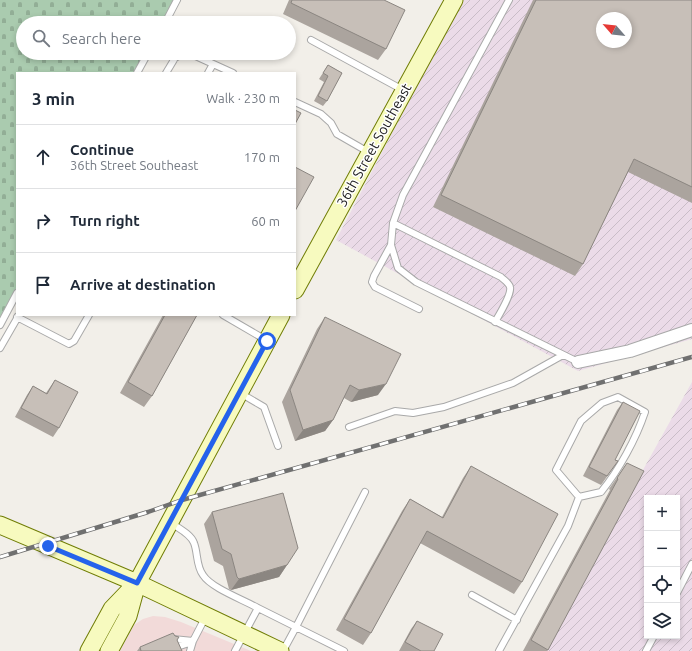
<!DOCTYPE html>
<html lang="en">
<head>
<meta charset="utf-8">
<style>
	body { margin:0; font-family:Ubuntu,sans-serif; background:#f2f2f3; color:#1f2937 }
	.controls { position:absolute; right:12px; bottom:12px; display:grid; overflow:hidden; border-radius:0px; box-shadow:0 2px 6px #0003 }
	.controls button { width:36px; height:36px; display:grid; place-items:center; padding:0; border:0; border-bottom:1px solid #e0e1e3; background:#fff; color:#1f2937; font:20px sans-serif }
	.compass { position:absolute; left:596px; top:12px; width:36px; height:36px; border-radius:50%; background:#fff; box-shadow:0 2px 6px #0003; rotate:298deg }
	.stop { position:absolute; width:12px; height:12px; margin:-9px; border:3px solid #2563eb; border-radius:50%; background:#fff }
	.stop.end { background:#2563eb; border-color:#fff; box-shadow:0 1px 4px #0008 }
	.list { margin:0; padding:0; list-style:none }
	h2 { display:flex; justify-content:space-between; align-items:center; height:52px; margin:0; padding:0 16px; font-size:17px }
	h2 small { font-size:13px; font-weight:400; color:#747a83 }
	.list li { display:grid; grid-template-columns:26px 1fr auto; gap:12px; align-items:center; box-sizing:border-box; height:64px; padding:0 16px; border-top:1px solid #e0e1e3 }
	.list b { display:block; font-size:15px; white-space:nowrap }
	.list p { margin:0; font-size:13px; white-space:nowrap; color:#747a83 }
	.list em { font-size:13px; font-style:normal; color:#747a83 }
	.icon { flex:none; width:22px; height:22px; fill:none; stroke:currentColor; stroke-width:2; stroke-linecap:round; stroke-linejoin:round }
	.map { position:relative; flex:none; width:692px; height:651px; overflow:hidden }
	.search { position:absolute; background:#fff; box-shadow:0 2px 6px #0003; left:16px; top:16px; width:280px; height:44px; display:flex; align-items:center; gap:10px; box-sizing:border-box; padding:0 14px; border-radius:22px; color:#747a83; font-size:15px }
	.panel { position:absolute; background:#fff; box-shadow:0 2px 6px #0003; left:16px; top:72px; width:280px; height:244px; border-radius:0px }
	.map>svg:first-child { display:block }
	.commercial { fill:#f2dad9 }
	.industrial { fill:url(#industrial-furrows); fill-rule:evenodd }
	.cemetery { fill:url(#cemetery-stones) }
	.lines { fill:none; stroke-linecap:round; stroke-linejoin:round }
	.lane-casing { stroke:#a9a9a9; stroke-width:8 }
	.street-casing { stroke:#a9a9a9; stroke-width:14 }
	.secondary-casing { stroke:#707d05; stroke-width:19 }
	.lane { stroke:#fff; stroke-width:6 }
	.street { stroke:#fff; stroke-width:12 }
	.secondary { stroke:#f7fabf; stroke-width:17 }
	.rail-casing { stroke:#707070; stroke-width:4.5 }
	.rail { stroke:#fff; stroke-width:3; stroke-dasharray:9; stroke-linecap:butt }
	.wall { fill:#aba49e }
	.shaded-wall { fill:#8b8681 }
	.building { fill:#c7bfb8; stroke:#8b8681; fill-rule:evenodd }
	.route { stroke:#2563eb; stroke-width:5 }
	.labels { text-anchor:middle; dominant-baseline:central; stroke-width:3; stroke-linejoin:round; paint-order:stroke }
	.street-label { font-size:14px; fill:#222; stroke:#fff }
</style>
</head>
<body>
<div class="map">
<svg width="692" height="651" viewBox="0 0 692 651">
	<defs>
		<pattern id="industrial-furrows" width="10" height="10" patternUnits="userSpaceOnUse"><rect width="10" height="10" fill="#ebdbe8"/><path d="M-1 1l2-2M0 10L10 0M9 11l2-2" fill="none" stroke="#c9bcc7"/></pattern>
		<pattern id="cemetery-stones" width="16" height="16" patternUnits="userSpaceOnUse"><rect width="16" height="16" fill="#aacbaf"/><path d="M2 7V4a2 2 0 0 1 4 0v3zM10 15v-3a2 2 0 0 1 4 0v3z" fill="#92ae96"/></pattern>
	</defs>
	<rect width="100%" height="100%" fill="#f2efe9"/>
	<path class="commercial" d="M 153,616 L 165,617 L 181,622 L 251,651 L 120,651 L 134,625 L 143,619 Z"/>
	<path class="industrial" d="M 462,0 L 692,0 L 692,339 L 578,371 L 336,240 ZM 602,18 L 626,18 L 626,42 L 602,42 Z
		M 692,382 L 692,651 L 542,651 ZM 647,498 L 677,498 L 677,636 L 647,636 Z"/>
	<path class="cemetery" d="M 0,0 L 181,0 L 168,23 L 23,23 L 23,53 L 151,53 L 139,73 L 17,73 L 17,287 L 0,317 Z"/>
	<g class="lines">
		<g class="lane-casing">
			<path id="lane" d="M 509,0 L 403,195 L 393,223 L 391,245 L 398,268 L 416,282 L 578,362
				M 165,23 L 177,0
				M 311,40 L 403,90
				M 189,53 L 233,73
				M 137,73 L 148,53
				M 166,73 L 175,58 L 184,53
				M 208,73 L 213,64
				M 295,102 L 321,114 L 331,123 L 337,134 L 370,153
				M 393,223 L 501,277 C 504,280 509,283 510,287 C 512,294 499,315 495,322
				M 391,245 L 374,276 L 372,282 L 375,287 L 419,309
				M 223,315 L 266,340
				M 17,317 L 69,344 L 74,341 L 89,315
				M 0,325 L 17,293
				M 0,348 L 19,315
				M 240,393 L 264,407 L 278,446
				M 618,397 L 645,412 C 636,439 619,470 601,492 L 579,497 L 556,470 L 581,421 L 602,403 Z
				M 349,427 L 395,411 L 413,413 L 444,407 L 513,383 L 563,355
				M 171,523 C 178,528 191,534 194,543 C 198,553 196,566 203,575 C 211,588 244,600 258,608 L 235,651
				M 677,593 L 692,564
				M 472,595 L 517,620
				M 258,608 L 296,627 L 283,651
				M 173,639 L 193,641 L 206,616
				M 177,647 L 192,642
				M 190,651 L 193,641
				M 344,651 L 296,627 L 365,492
				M 499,651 L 568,526 L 579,497
				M 646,651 L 654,636"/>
		</g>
		<g class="street-casing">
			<path id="street" d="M 578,362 L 630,351 L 692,330"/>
		</g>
		<g class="secondary-casing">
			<path id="secondary" d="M 295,290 L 454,0
				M 0,525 L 137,583 L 280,651
				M 89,651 L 112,609 L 135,585
				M 109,651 L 128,616 L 137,583 L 281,315"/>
		</g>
		<use href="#lane" class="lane"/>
		<use href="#street" class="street"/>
		<use href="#secondary" class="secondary"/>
		<g class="rail-casing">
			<path id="rail" d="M 0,557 L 148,512 L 182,500 L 692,357"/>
		</g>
		<use href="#rail" class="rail"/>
	</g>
	<path class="wall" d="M 289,0 L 384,0 L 386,49 L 378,60 L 283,14 Z
		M 533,0 L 692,0 L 692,203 L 628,172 L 583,264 L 575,276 L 433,207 Z
		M 328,65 L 342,73 L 327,101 L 323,106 L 314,101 L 324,82 L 319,79 Z
		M 163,315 L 197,315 L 152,396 L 144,407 L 120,393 Z
		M 325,317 L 378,395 L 351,402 L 344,398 L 333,420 L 325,431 L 295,441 L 282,402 L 317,329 Z
		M 55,380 L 59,428 L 53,437 L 15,417 L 27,395 L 33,386 L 46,393 Z
		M 623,402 L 615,460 L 618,461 L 601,485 L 583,476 L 617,410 Z
		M 627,463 L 548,650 L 547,651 L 523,651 L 610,490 L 609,489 Z
		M 471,466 L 522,582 L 514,594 L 420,543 L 371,633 L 363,645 L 336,630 L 402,511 L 410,499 L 442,517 L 463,478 Z
		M 212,512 L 287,565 L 279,577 L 231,590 L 229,589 L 223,566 L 214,561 L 204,524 Z
		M 417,621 L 434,651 L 399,651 L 411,629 Z
		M 177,640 L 182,651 L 137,651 L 140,647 Z"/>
	<path class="shaded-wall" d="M 386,384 L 378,395 L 351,402 L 359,390 Z
		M 333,420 L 325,431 L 295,441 L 303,430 Z
		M 287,565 L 279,577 L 231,590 L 239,579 Z"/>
	<path class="building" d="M 292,0 L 384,0 L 405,10 L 386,49 L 291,3 Z
		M 536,0 L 692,0 L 692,187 L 634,159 L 583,264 L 441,195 ZM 602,18 L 626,18 L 626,42 L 602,42 Z
		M 328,65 L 342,73 L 327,101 L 318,96 L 328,76 L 323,73 Z
		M 295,110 L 301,113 L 295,124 Z
		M 295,167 L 314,177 L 295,211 Z
		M 165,315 L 197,315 L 152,396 L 128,382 Z
		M 325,317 L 401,354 L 386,384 L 359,390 L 350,385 L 333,420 L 303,430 L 290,390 Z
		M 55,380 L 78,392 L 59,428 L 21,408 L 33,386 L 47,394 Z
		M 623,402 L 640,411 L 615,460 L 618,461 L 607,476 L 589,467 Z
		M 627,463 L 644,471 L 548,650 L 531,640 L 618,479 L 617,478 Z
		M 471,466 L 558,514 L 522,582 L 427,531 L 371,633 L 344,619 L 410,499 L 443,518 Z
		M 283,493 L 298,548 L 287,565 L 239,579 L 237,577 L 231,554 L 222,549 L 212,512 Z
		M 417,621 L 443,634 L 434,651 L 421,651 L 405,642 Z
		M 173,633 L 175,636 L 179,637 L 177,640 L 182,651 L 141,651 L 140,647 Z"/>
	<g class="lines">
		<path class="route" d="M 48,546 L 137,583 L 267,341"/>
	</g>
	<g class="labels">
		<g class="street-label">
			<text transform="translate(374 145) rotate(-61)">36th Street Southeast</text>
		</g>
	</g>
</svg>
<div class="controls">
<button>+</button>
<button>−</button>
<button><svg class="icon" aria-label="locate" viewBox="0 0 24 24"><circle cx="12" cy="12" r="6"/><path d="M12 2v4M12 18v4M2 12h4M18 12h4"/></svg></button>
<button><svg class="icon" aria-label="layers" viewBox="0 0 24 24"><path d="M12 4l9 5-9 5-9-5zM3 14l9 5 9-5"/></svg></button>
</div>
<svg class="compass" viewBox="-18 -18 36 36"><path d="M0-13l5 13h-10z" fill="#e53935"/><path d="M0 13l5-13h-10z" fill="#747a83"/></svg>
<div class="stop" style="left:267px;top:341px"></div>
<div class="stop end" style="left:48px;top:546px"></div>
<div class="search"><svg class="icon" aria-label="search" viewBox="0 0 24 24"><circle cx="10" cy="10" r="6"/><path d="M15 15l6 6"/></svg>Search here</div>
<section class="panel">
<h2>3 min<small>Walk · 230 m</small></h2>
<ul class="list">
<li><svg class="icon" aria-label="ahead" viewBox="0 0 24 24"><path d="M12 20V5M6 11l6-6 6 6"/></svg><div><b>Continue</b><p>36th Street Southeast</p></div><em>170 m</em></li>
<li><svg class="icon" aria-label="right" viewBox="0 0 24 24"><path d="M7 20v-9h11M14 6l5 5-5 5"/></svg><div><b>Turn right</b></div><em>60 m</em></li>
<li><svg class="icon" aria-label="arrive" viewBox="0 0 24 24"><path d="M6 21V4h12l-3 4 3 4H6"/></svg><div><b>Arrive at destination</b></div></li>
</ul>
</section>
</div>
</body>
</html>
